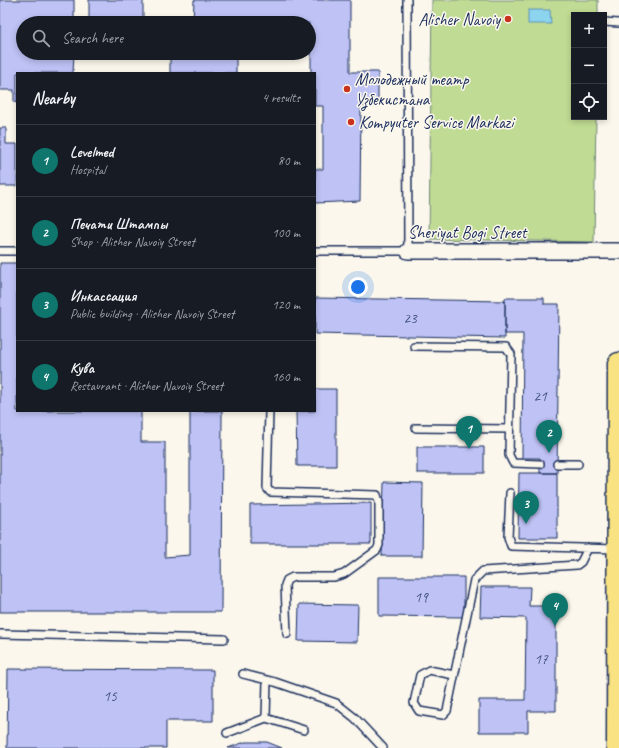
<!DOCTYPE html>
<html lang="en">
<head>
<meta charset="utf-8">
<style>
	body { margin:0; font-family:Caveat,sans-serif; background:#242831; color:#f1f3f6 }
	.controls { position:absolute; right:12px; top:12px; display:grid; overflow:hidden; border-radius:0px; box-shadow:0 2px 6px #0003 }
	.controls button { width:36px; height:36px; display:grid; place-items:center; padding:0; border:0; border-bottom:1px solid #363941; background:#171b24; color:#f1f3f6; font:20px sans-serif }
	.you { position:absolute; left:358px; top:287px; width:14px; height:14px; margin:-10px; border:3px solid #fff; border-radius:50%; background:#1a73e8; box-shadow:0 0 0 6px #1a73e833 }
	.badge { display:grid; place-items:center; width:26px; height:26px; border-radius:50%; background:#0f766e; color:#fff; font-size:13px; font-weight:700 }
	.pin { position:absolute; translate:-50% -33px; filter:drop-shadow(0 1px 2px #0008) }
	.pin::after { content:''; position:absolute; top:21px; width:14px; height:12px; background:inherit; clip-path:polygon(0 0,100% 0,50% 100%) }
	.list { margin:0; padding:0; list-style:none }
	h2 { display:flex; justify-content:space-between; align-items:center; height:52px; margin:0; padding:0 16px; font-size:17px }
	h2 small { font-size:13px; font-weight:400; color:#9ea1a6 }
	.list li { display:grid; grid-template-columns:26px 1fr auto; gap:12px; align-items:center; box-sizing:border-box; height:72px; padding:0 16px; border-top:1px solid #363941 }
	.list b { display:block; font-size:15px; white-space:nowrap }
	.list p { margin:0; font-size:13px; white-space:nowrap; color:#9ea1a6 }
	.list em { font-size:13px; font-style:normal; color:#9ea1a6 }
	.icon { flex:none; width:22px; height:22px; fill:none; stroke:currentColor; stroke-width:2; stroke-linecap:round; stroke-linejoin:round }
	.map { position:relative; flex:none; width:619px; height:748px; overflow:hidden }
	.search { position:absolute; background:#171b24; box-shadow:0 2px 6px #0003; left:16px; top:16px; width:300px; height:44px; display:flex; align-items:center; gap:10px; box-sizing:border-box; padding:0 14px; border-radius:22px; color:#9ea1a6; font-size:15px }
	.panel { position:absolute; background:#171b24; box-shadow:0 2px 6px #0003; left:16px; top:72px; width:300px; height:340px; border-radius:0px }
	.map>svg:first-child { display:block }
	.green { fill:#c0db93; stroke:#6e8578 }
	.water { fill:#8dd4ef; stroke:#5f92b5 }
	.building { fill:#bec2f4; stroke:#1b2f5e }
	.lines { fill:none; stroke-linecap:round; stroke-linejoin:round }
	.lane-casing { stroke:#1b2f5e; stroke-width:10 }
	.street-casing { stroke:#1b2f5e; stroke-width:18 }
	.primary-casing { stroke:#1b2f5e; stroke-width:25 }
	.lane { stroke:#fbf7ec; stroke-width:7 }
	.street { stroke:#fbf7ec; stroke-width:15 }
	.primary { stroke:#f8e281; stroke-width:22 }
	.poi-dot { fill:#c8321e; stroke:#fbf7ec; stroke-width:1.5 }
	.labels { text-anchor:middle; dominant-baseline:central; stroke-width:3; stroke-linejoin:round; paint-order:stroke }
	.number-label { font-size:15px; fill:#445484 }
	.poi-label { font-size:17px; fill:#1b2f5e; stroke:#fbf7ec; text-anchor:start }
	.street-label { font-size:17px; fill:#1b2f5e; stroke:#fbf7ec }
</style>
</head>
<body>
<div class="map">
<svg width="619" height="748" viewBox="0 0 619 748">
	<rect width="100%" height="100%" fill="#fbf7ec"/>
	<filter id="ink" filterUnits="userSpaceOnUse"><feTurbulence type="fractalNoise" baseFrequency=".025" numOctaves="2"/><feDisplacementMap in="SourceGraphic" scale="8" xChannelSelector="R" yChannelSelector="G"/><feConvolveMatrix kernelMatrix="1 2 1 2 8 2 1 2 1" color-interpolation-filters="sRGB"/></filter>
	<g filter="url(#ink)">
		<path class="green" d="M 432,0 L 598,0 L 598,15 L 574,15 L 574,117 L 596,117 L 594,242 L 429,239 Z"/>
		<path class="water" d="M 528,10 L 550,10 L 551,24 L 528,24 Z"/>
		<path class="building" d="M 0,0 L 74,0 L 74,23 L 23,23 L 23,53 L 74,53 L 73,73 L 17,73 L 17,103 L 14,102 L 14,90 L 0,90 Z
			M 89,0 L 143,0 L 143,23 L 89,23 Z
			M 194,0 L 350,0 L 350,72 L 378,72 L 378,105 L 361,106 L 360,201 L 315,203 L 315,169 L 323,169 L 323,106 L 315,106 L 315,73 L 311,73 L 311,53 L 257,53 L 309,53 L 309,23 L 193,23 Z
			M 170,56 L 236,57 L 236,73 L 170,73 Z
			M 0,128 L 6,128 L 6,144 L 17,144 L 17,186 L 0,186 Z
			M 0,263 L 17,263 L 17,411 L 141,411 L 141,442 L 165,442 L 165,557 L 190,555 L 190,411 L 222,411 L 221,612 L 0,612 Z
			M 315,298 L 505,301 L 505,338 L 315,334 Z
			M 505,298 L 544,298 L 544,304 L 559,304 L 557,473 L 540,473 L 540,458 L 522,458 L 523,334 L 505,334 Z
			M 315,389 L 336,389 L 336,466 L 297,466 L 296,411 L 315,411 Z
			M 417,447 L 484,447 L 484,473 L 417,473 Z
			M 519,473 L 557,473 L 557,538 L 518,538 Z
			M 384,482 L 423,483 L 422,556 L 382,556 Z
			M 371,503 L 371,544 L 250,544 L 250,505 Z
			M 379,577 L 464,577 L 464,617 L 379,616 Z
			M 481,587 L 530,587 L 529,606 L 556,606 L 556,711 L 528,711 L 528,732 L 479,732 L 479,700 L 525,700 L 526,618 L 480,617 Z
			M 299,604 L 358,605 L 357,642 L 298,641 Z
			M 8,669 L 213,670 L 213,721 L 166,721 L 166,748 L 7,748 Z
			M 245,742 L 267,742 L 282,748 L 228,748 Z"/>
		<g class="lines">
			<g class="lane-casing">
				<path id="lane" d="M 604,22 L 619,23
					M 0,251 L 17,251
					M 315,251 L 408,251 L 407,0
					M 414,346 L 506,347 L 511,354 L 509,455 L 513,463 L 540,464
					M 269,411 L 267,488 L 270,492 L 377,495 L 379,502 L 379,545 L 377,550 L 344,574 L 334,577 L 293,577 L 287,580 L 285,585 L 287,634
					M 416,428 L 509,429
					M 557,464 L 578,464
					M 510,493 L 508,537 L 511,546 L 616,549
					M 0,634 L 224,639
					M 243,674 L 275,682 L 336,703 L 355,718 L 383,748
					M 454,675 L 429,670 L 420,675 L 414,703 L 419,711 L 443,715 L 447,711 L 474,580 L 483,571 L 577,565 L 581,562 L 588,548
					M 267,680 L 266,718 L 304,730
					M 227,733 L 266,718"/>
			</g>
			<g class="street-casing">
				<path id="street" d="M 408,251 L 619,251"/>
			</g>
			<g class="primary-casing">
				<path id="primary" d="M 618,748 L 619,364"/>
			</g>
			<use href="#lane" class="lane"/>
			<use href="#street" class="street"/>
			<use href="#primary" class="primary"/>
		</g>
	</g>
	<g class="poi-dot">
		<circle cx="508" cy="19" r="4"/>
		<circle cx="347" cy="89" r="4"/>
		<circle cx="351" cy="122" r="4"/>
	</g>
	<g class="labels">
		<g class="number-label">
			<text x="410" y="318">23</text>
			<text x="540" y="396">21</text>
			<text x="421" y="597">19</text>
			<text x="541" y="659">17</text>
			<text x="110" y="696">15</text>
		</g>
		<g class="poi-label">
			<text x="500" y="19" text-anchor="end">Alisher Navoiy</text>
			<text x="355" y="79">Молодежный театр<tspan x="355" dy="20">Узбекистана</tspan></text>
			<text x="359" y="122">Kompyuter Service Markazi</text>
		</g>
		<g class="street-label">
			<text x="467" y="232">Sheriyat Bogi Street</text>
		</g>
	</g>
</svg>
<div class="controls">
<button>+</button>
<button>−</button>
<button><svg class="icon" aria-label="locate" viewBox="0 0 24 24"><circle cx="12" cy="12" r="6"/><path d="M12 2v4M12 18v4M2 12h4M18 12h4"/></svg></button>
</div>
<div class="you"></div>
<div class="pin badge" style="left:469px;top:449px">1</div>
<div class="pin badge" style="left:549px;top:453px">2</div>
<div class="pin badge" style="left:526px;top:524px">3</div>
<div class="pin badge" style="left:555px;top:626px">4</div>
<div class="search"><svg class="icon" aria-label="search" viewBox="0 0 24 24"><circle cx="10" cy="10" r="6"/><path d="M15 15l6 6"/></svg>Search here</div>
<section class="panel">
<h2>Nearby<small>4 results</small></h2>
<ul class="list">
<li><span class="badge">1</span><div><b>Levelmed</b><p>Hospital</p></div><em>80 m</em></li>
<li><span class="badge">2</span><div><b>Печати Штампы</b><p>Shop · Alisher Navoiy Street</p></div><em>100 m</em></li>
<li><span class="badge">3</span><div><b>Инкасcация</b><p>Public building · Alisher Navoiy Street</p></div><em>120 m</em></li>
<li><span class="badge">4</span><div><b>Кува</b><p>Restaurant · Alisher Navoiy Street</p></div><em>160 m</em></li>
</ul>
</section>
</div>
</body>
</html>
